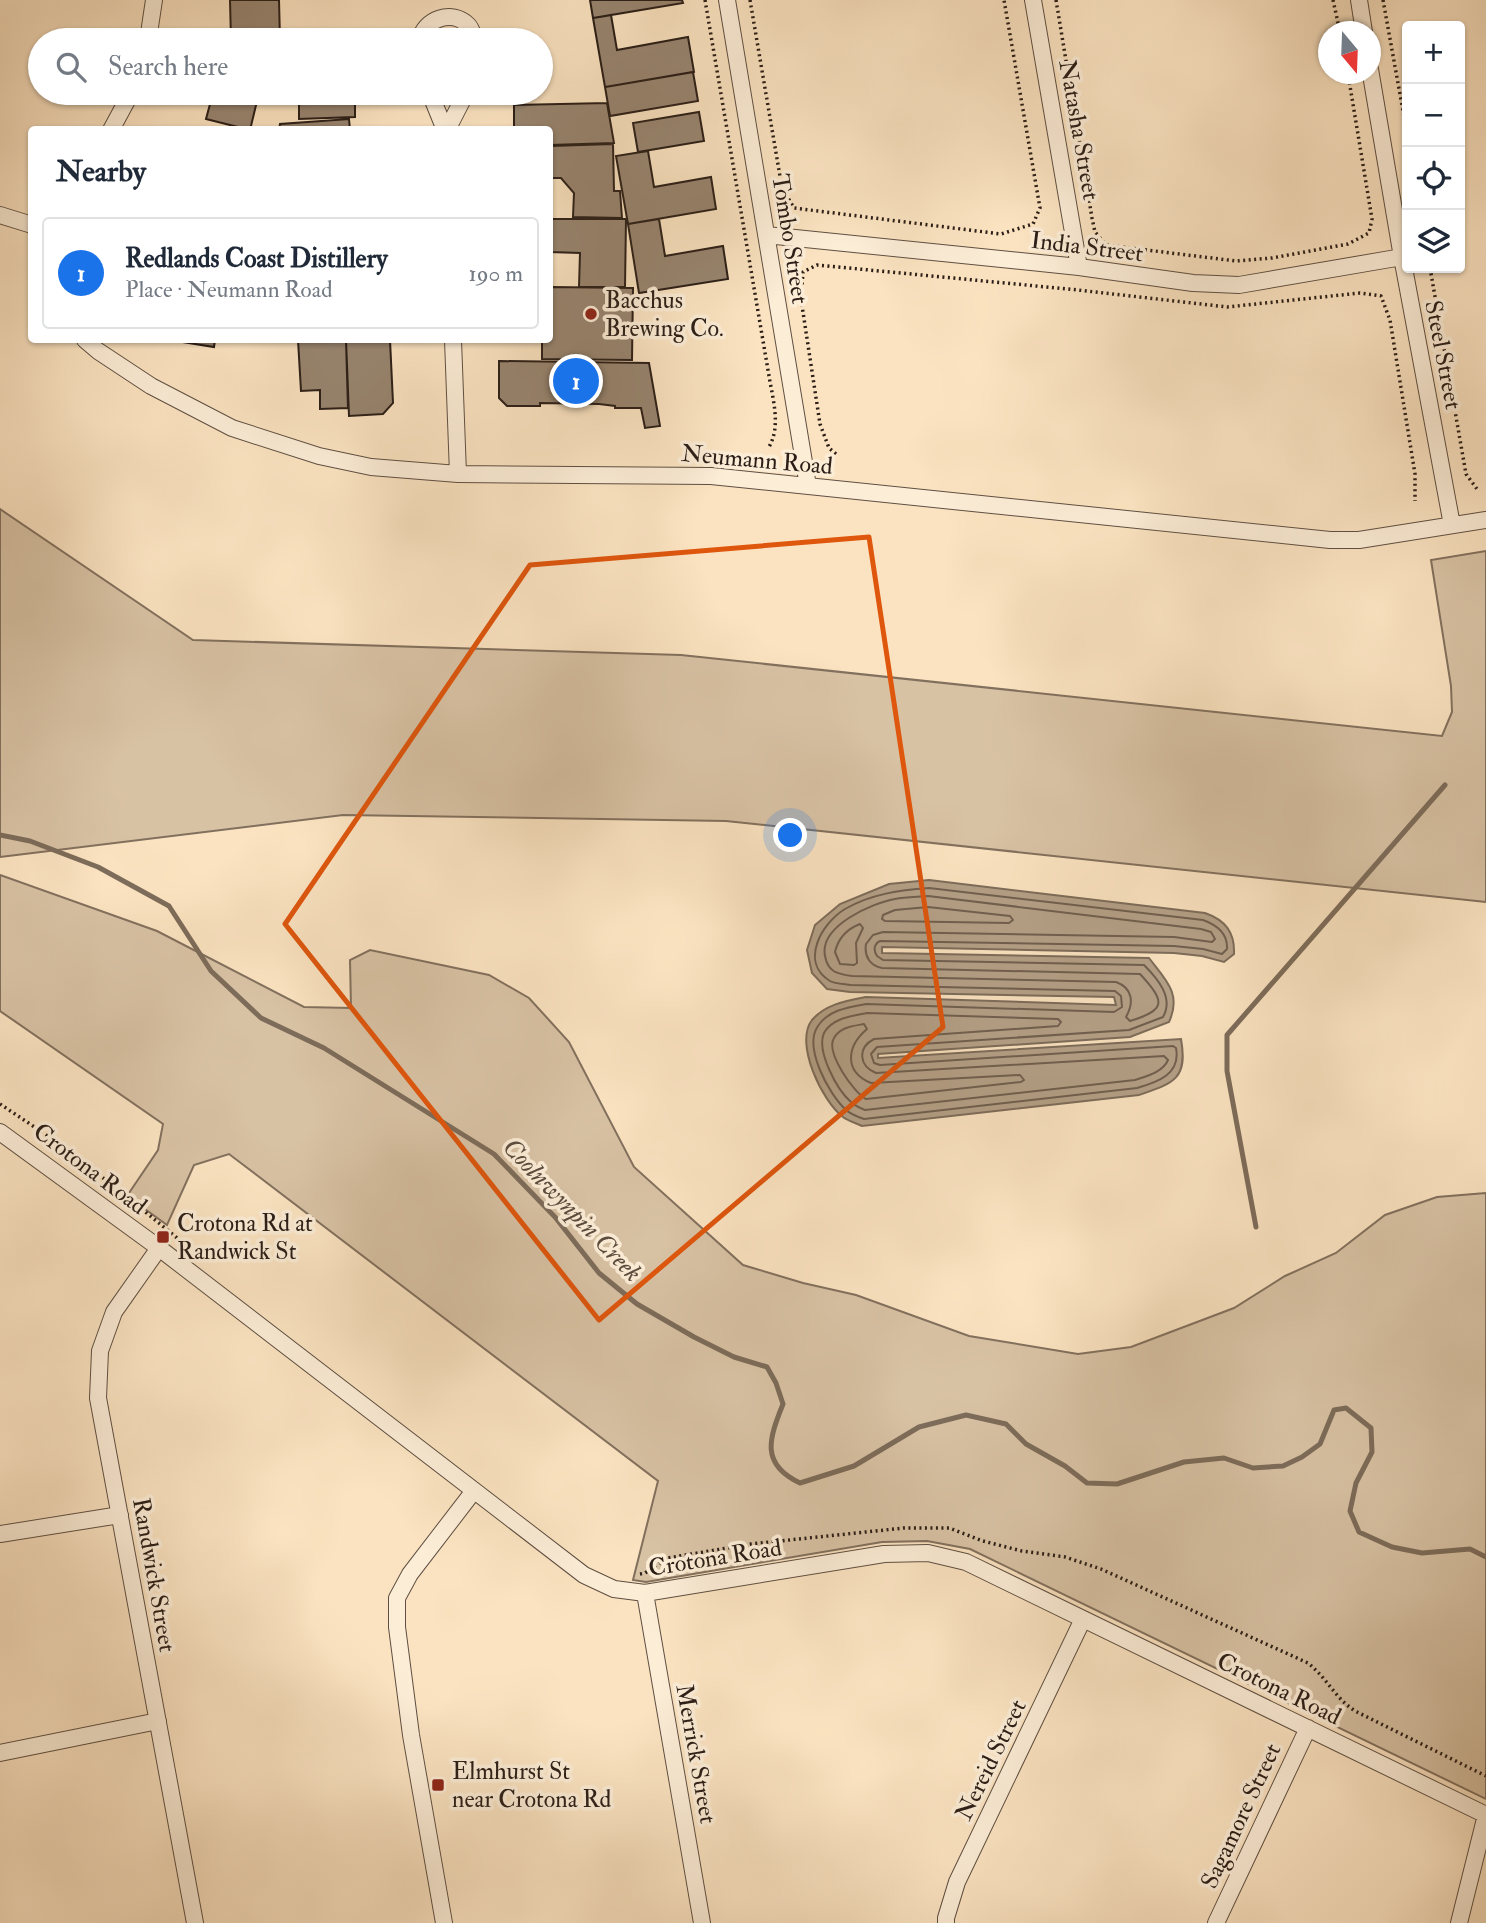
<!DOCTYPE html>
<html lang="en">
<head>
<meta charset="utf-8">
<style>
	body { margin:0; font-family:"IM FELL Double Pica",serif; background:#f6f6f7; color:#1f2937 }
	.controls { position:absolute; right:21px; top:21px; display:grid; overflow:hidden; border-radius:7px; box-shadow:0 2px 5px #0004 }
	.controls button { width:63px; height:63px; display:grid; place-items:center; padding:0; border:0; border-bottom:2px solid #e0e1e3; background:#fff; color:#1f2937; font:35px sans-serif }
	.compass { position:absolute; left:1318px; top:21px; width:63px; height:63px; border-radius:50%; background:#fff; box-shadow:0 2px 5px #0004; rotate:161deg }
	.you { position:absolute; left:791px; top:836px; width:24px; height:24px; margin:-18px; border:5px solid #fff; border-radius:50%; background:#1a73e8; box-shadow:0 0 0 10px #1a73e833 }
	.badge { display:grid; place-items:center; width:46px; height:46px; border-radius:50%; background:#1a73e8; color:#fff; font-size:23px; font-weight:700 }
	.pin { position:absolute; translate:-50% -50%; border:4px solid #fff; box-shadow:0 2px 7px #0006 }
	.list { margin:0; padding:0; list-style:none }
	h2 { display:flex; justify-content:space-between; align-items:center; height:91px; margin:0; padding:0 28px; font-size:30px }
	h2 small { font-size:23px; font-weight:400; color:#747a83 }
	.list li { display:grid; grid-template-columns:46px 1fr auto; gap:21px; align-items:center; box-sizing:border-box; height:112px; margin:0 14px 14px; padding:0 14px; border:2px solid #e0e1e3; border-radius:7px }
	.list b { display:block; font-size:26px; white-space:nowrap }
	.list p { margin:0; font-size:23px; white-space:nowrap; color:#747a83 }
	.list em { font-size:23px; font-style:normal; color:#747a83 }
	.icon { flex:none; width:38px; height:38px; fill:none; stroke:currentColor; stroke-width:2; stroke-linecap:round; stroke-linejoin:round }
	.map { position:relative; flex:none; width:1486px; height:1923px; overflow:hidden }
	.search { position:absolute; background:#fff; box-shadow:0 2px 5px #0004; left:28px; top:28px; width:525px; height:77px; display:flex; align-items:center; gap:18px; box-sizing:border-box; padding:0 24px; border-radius:38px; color:#747a83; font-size:26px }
	.panel { position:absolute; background:#fff; box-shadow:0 2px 5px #0004; left:28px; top:126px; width:525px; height:217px; border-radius:7px }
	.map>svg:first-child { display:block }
	.green { fill:#d8c2a4; stroke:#82705e; stroke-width:2 }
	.water { fill:#b4a087; stroke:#7d6c5a; stroke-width:2 }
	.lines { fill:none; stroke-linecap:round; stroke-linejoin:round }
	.shore { stroke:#705f4f; stroke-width:2 }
	.stream { stroke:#7d6c5a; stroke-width:5 }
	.building { fill:#97846f; stroke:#2b1e17; stroke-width:2 }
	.minor-casing { stroke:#5f4f42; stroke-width:18 }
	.path { stroke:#2b1e17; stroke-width:3.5; stroke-dasharray:2 3.5; stroke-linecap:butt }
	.minor { stroke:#fcedd7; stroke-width:16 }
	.marked { fill:none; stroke:#df560d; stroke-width:5; stroke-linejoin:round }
	.poi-dot { fill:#8f2418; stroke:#fcedd7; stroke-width:2.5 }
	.labels { text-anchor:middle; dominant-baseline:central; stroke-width:7; stroke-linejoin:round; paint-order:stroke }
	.street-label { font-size:24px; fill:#2b1e17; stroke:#fcedd7 }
	.poi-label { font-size:24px; fill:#2b1e17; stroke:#fcedd7; text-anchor:start }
	.water-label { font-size:26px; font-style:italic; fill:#5b4c3e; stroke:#fcedd7 }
</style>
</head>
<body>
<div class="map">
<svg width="1486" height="1923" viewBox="0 0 1486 1923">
	<rect width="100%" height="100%" fill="#fbe3c1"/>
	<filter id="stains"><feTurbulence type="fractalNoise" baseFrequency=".00286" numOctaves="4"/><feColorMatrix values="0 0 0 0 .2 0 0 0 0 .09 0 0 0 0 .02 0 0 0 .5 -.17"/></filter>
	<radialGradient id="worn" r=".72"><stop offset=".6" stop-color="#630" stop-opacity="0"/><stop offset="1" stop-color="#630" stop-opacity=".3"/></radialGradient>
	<path class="green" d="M 0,509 L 193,640 L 681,655 L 1442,736 L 1452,712 L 1451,686 L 1431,560 L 1486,551 L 1486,902 L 726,821 L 343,815 L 0,857 Z
		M 0,875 L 157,931 L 304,1007 L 351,1008 L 350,960 L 370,950 L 489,975 L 529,998 L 569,1042 L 634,1167 L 743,1265 L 803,1283 L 856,1295 L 969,1336 L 1078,1354 L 1131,1347 L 1234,1308 L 1285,1276 L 1336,1253 L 1385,1215 L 1437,1197 L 1486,1193 L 1486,1799 L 970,1549 L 927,1541 L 882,1542 L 646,1582 L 633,1580 L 658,1481 L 229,1154 L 194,1165 L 167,1225 L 127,1196 L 158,1150 L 163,1124 L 0,1011 Z"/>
	<path class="water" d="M 929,880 L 1205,913 C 1225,920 1235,932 1234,954 L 1224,962 L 1202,956 L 1174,953 L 882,947 L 882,953 L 1149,958 C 1166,980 1182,994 1169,1022 L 1130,1037 L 878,1054 L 878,1058 L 1181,1039 C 1188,1079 1174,1083 1139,1095 L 862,1126 C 856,1123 848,1121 843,1117 C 822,1101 794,1043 812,1020 C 826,1004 846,1001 866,997 L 1116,1005 L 1114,997 L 850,992 L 827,989 L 812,973 L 807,950 L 815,925 L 840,904 L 889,884 Z"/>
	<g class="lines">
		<path class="shore" d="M 929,888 L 1203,920 C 1217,925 1228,933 1227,949 L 1222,954 L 1203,949 L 1174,946 L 880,941 C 874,944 873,950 877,956 L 883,960 L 1144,965 C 1158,979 1174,998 1163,1017 L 1129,1030 L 877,1047 L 871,1054 L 874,1063 L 880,1065 L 1173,1046 L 1176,1048 C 1181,1074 1158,1082 1137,1088 L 864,1119 C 858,1117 850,1114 845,1109 C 829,1094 803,1047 818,1026 C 828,1010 849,1007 866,1004 L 1114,1012 L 1122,1007 L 1121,996 L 1115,991 L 851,985 C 845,984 835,984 830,981 C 799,962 822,923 845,909 C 871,894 900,890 929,888 Z
			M 928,896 L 1201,929 L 1211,932 L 1215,939 L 1212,942 L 1174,937 L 883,932 L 873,935 L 866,944 C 864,956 870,966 882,968 L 1140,974 C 1166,1002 1166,1010 1130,1021 L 1126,1017 C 1134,1003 1133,988 1116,982 L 852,976 C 837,974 828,972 825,956 C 819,926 872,903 895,899 C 906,897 917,897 928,896 Z
			M 928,907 L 1010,916 L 1013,920 L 1009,923 L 885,921 L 882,919 L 883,915 L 895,910 Z
			M 860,924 L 863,928 L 856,943 L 857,963 L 854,965 L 840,964 L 835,952 C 838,939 847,929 860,924 Z
			M 867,1013 L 1058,1019 L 1061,1022 L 1058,1026 L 874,1039 C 857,1048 859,1066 876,1073 L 1164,1056 L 1168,1060 C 1163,1072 1147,1076 1135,1080 L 865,1110 C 860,1108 855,1106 851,1102 C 837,1090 816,1051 824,1033 C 832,1018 852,1016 867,1013 Z
			M 864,1024 L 867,1029 C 847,1046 843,1071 871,1083 L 1020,1075 L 1024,1080 L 1021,1082 L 866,1099 C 854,1093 825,1052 834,1038 C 840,1027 853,1026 864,1024 Z"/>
		<path class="stream" d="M 0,835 L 30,841 L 98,867 L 169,906 L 211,971 L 261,1018 L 324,1048 L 494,1154 L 555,1217 L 599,1273 L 637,1304 L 694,1337 L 734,1357 L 767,1367 L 776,1383 L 783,1404 C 769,1439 760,1464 800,1483 L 854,1466 L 919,1427 L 966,1415 L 1006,1424 L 1026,1444 L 1065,1466 L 1087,1483 L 1117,1484 L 1184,1462 L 1224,1458 L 1253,1468 L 1283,1466 L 1302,1457 L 1320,1444 L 1334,1410 L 1346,1408 L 1371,1428 L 1372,1452 L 1356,1483 L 1350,1511 L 1359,1532 L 1392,1547 L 1422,1553 L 1470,1549 L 1486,1557
			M 1256,1227 L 1227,1071 L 1227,1035 L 1445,785"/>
	</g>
	<path class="building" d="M 230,0 L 279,0 L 280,40 L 231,40 Z
		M 590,0 L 682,0 L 683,3 L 593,18 Z
		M 611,15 L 617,50 L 688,37 L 694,72 L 605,87 L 593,18 Z
		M 353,30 L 353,40 L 297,40 L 297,32 Z
		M 693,72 L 698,101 L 610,116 L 605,87 Z
		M 213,93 L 259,93 L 250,130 L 206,119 Z
		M 299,93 L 355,93 L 355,117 L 299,119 Z
		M 607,103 L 614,143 L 550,145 L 550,130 L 514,130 L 514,105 Z
		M 699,112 L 704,141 L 638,152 L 633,123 Z
		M 349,119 L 350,130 L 279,130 L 280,124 Z
		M 613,144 L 614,191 L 620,191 L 622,218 L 573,217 L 574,193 L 561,178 L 550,178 L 550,146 Z
		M 648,151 L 654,187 L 711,177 L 716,209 L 628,224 L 616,156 Z
		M 550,219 L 626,219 L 625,287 L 579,287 L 580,253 L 550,252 Z
		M 659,219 L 665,256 L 723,246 L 728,279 L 639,293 L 628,224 Z
		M 550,287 L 633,288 L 632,360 L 542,359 L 542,341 L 550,340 Z
		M 170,340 L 215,340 L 214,347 Z
		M 298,340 L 346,340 L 348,408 L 320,409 L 320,390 L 301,391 Z
		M 346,340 L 390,340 L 393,403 L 383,414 L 349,416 Z
		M 499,361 L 649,363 L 660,426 L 645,428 L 641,408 L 615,408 L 615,406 L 599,404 L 540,403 L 540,406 L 507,406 L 499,398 Z"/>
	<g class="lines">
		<g class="minor-casing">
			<path id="minor" d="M 727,0 L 808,486
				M 1033,0 L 1079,267
				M 1359,0 L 1364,32
				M 148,40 L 154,0
				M 420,40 C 424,19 452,9 468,25 C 472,29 473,35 475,40
				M 1370,69 L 1402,257 L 1452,525
				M 430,93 L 445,130
				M 111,130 L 131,93
				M 447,130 L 466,93
				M 0,215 L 32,225
				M 766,235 L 1079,267 L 1193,283 L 1239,285 L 1402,257
				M 85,340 L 98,351 L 151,386 L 232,428 L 319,456 L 371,467 L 458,474 L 711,476 L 1330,540 L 1359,540 L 1486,520
				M 453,340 L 458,474
				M 0,1132 L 159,1248 L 584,1575 L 614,1589 L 645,1593 L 884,1554 L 928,1553 L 966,1562 L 1486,1815
				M 159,1248 L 114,1312 L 100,1351 L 98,1398 L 195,1923
				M 0,1534 L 120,1515
				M 645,1593 L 702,1923
				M 0,1753 L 158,1721
				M 444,1923 L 411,1735 L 397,1627 L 397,1598 L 410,1574 L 473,1492
				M 946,1923 L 946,1918 L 957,1882 L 1083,1619
				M 1216,1923 L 1308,1728
				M 1459,1923 L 1486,1815"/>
		</g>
		<path class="path" d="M 705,0 L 769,376 C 773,400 781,426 769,447
			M 750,0 L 782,188 L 794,208 L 1001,234 L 1033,224 L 1040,208 L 1004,0
			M 1056,0 L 1092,218 L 1095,232 L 1106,245 L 1236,261 L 1272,258 L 1348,244 L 1369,233 L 1372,219 L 1348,74
			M 1333,0 L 1340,32
			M 1383,0 L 1407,133
			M 1430,268 L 1466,474 L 1477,489
			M 836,454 L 829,448 L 820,424 L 801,299 L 803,272 L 817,265 L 1078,290 L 1227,307 L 1360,293 L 1381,296 L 1390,320 L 1415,474 L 1415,501
			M 0,1104 L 45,1134 L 115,1187 L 193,1251
			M 640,1574 L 645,1573 L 668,1558 L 751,1544 L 904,1528 L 949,1528 L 983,1541 L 1022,1551 L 1065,1557 L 1101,1569 L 1308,1663 C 1327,1678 1334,1697 1355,1711 L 1486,1776"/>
		<use href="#minor" class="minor"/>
	</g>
	<path class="marked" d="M 869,537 L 943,1027 L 599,1320 L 285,924 L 530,565 Z"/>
	<g class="poi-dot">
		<circle cx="591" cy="314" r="7"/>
		<rect x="156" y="1230" width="14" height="14" rx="3.5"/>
		<rect x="431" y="1778" width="14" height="14" rx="3.5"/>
	</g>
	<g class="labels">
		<g class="street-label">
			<text transform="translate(1079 130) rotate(80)">Natasha Street</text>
			<text transform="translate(790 239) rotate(81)">Tombo Street</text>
			<text transform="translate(1087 247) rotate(7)">India Street</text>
			<text transform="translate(1443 355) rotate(79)">Steel Street</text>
			<text transform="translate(757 460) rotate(5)">Neumann Road</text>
			<text transform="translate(90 1169) rotate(37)">Crotona Road</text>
			<text transform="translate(715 1558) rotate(-9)">Crotona Road</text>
			<text transform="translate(154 1575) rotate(80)">Randwick Street</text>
			<text transform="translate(1279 1689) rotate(26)">Crotona Road</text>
			<text transform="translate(696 1754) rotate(80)">Merrick Street</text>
			<text transform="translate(991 1760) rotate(-64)">Nereid Street</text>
			<text transform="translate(1241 1816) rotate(-65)">Sagamore Street</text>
		</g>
		<g class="poi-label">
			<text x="605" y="300">Bacchus<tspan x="605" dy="28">Brewing Co.</tspan></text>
			<text x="177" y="1223">Crotona Rd at<tspan x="177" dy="28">Randwick St</tspan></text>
			<text x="452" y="1771">Elmhurst St<tspan x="452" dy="28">near Crotona Rd</tspan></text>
		</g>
		<g class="water-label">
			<text transform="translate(572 1210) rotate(46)">Coolnwynpin Creek</text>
		</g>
	</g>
	<rect width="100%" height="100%" filter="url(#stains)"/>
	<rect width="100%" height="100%" fill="url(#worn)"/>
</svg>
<div class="controls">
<button>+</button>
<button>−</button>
<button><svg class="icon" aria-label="locate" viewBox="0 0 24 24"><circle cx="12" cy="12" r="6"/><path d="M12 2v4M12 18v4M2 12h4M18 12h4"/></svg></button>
<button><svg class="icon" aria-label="layers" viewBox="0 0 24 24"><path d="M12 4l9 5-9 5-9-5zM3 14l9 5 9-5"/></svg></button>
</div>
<svg class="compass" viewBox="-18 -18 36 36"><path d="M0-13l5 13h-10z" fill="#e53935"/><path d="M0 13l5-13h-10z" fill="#747a83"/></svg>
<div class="you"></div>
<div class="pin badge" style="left:576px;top:381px">1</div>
<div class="search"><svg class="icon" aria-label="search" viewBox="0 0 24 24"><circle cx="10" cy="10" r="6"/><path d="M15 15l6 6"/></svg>Search here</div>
<section class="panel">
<h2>Nearby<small></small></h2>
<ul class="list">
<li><span class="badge">1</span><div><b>Redlands Coast Distillery</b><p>Place · Neumann Road</p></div><em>190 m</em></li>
</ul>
</section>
</div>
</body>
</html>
